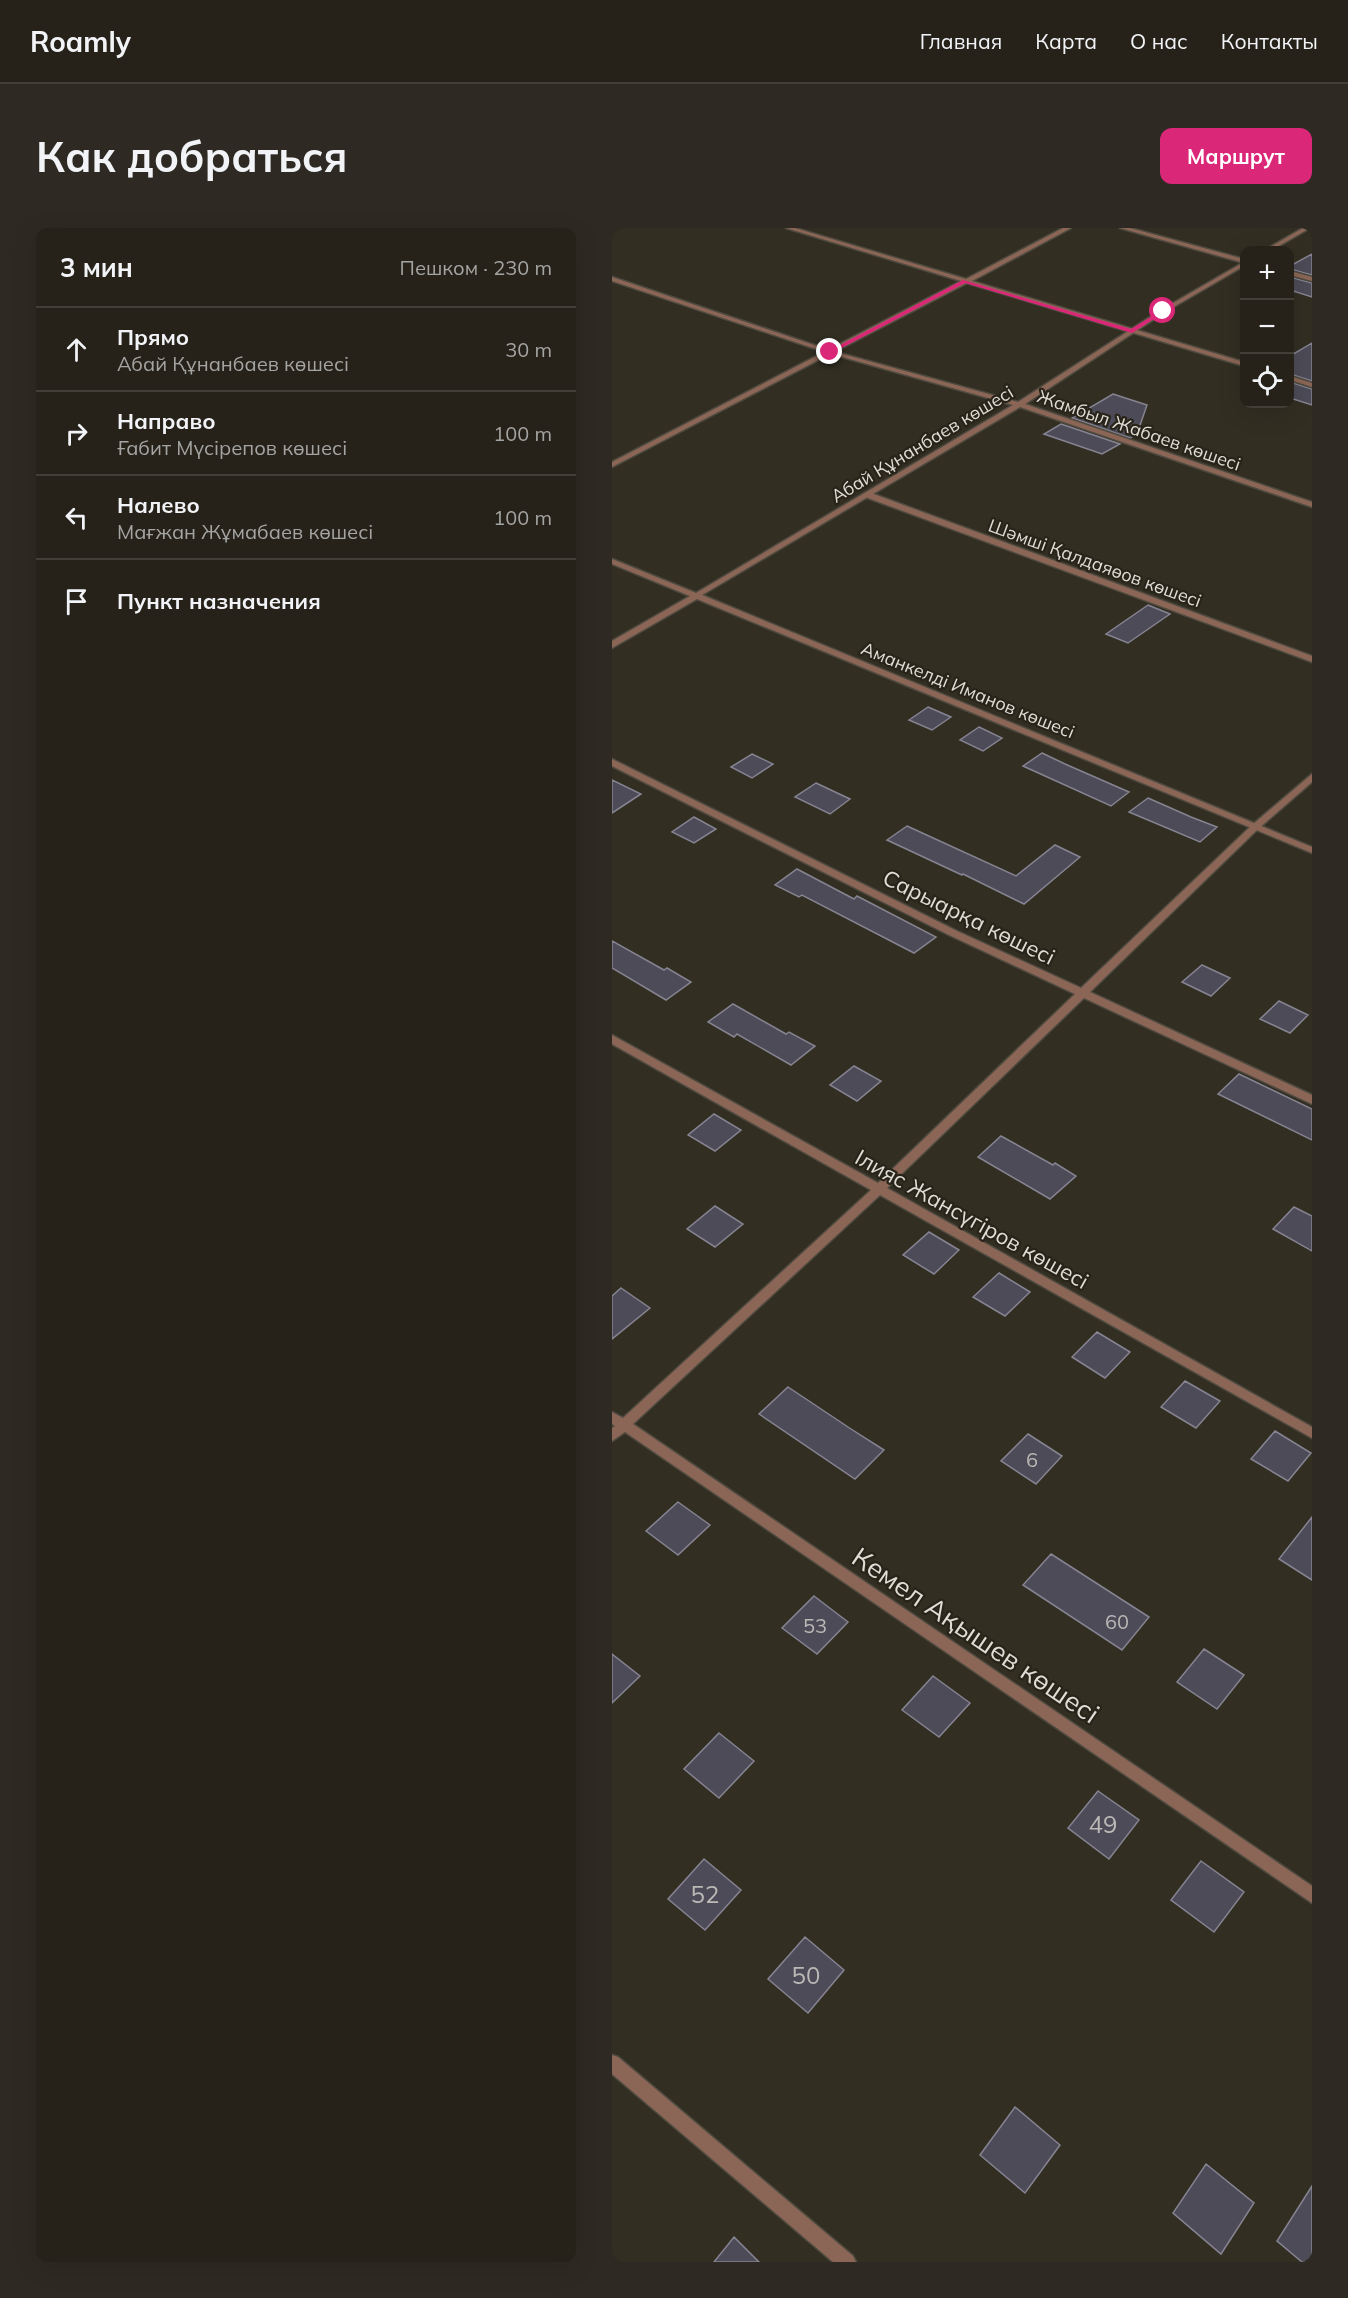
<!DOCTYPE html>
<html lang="ru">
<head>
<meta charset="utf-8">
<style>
	body { margin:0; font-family:Mulish,sans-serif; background:#2e2a23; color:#f1f3f6 }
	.controls { position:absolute; right:18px; top:18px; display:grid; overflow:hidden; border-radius:12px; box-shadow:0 6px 24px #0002 }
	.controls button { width:54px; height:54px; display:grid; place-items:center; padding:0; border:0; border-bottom:2px solid #423f39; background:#26221a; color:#f1f3f6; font:30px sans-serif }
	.stop { position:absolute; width:18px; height:18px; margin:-14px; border:4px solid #db2777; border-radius:50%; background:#fff }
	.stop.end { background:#db2777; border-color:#fff; box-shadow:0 2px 6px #0008 }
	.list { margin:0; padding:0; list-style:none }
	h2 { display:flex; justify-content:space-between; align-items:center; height:78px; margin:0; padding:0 24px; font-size:26px }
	h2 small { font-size:20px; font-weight:400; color:#a4a4a2 }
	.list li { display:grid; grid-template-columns:39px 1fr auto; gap:18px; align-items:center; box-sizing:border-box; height:84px; padding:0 24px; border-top:2px solid #423f39 }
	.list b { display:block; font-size:22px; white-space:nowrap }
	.list p { margin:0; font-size:20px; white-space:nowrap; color:#a4a4a2 }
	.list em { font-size:20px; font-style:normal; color:#a4a4a2 }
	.icon { flex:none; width:33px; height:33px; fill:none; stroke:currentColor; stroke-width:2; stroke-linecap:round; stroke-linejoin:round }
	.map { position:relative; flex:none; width:700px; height:2034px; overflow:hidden; border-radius:12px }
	header { display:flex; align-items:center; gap:36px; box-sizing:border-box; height:84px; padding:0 30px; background:#26221a; border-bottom:2px solid #423f39 }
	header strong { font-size:28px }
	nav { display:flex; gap:33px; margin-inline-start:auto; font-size:21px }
	.intro { display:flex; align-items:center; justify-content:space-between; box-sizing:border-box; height:144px; padding:0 36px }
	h1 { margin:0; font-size:42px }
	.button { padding:15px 27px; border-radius:12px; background:#db2777; color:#fff; font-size:21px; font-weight:700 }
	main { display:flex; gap:36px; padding:0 36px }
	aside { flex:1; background:#26221a; border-radius:12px; box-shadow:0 6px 24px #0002 }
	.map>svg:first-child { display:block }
	.building { fill:#4d4b57; stroke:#868492; stroke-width:1.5 }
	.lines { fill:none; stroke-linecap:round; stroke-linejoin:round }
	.lane-casing { stroke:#4e4a3f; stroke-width:3 }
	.street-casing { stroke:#4e4a3f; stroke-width:3 }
	.lane { fill:#8b6656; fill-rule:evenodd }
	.street { fill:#8b6656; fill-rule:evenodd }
	.route { fill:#db2777 }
	.labels { text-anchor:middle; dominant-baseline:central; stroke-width:4.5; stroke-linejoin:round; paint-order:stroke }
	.far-street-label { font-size:18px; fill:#e0ddd6; stroke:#282419 }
	.number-label { font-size:20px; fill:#bbb8b6 }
	.street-label { font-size:22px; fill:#e0ddd6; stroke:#282419 }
	.near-number-label { font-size:24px; fill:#bbb8b6 }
	.near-street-label { font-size:27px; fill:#e0ddd6; stroke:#282419 }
</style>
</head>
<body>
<header>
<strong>Roamly</strong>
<nav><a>Главная</a><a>Карта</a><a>О нас</a><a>Контакты</a></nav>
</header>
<div class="intro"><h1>Как добраться</h1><a class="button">Маршрут</a></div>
<main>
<aside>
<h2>3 мин<small>Пешком · 230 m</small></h2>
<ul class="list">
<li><svg class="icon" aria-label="ahead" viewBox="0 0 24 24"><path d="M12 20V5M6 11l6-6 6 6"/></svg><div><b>Прямо</b><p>Абай Құнанбаев көшесі</p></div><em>30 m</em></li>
<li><svg class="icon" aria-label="right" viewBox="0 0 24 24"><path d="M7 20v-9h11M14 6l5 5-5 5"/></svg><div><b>Направо</b><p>Ғабит Мүсірепов көшесі</p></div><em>100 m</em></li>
<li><svg class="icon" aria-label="left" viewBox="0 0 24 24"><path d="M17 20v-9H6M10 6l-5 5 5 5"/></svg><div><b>Налево</b><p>Мағжан Жұмабаев көшесі</p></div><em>100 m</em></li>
<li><svg class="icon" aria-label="arrive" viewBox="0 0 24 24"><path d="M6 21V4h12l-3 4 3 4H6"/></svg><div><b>Пункт назначения</b></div></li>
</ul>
</aside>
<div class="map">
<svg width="700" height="2034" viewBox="0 0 700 2034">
	<rect width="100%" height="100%" fill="#322e22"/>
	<path class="building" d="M 700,26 L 700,47 L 678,41 L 678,38 Z
		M 678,49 L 700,55 L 700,69 L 678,62 Z
		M 700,115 L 700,153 L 678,146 L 678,128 Z
		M 678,154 L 700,161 L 700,177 L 678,170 Z
		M 501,166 L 535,177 L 525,206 L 518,210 L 460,190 Z
		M 449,196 L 508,216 L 490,226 L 432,206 Z
		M 536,377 L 558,386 L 516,415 L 494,406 Z
		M 316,479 L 339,489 L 320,502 L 297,492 Z
		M 367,499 L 390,510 L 371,523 L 348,512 Z
		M 430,525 L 453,536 L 517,564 L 499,578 L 411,538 Z
		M 140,526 L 161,536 L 140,550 L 119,539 Z
		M 0,552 L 29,566 L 0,585 Z
		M 204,555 L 238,571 L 218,586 L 183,569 Z
		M 536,570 L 579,589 L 605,599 L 588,614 L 517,584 Z
		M 82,589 L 104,601 L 82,615 L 60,604 Z
		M 295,598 L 404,648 L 443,617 L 468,629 L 412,676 L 351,646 L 350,647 L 275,612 Z
		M 185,641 L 242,671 L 245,668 L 324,709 L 302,725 L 190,667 L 187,669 L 163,657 Z
		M 0,713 L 52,742 L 55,740 L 79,754 L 54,772 L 0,740 Z
		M 590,737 L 618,750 L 599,768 L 570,754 Z
		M 667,773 L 696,787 L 678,805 L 648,791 Z
		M 121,776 L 174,806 L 177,804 L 203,818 L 179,837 L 125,806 L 122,809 L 96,794 Z
		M 242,838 L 269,853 L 245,873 L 218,857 Z
		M 627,846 L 700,881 L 700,912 L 606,866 Z
		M 102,886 L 129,902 L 103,923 L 76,907 Z
		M 389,908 L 441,937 L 443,935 L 464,948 L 438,971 L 366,929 Z
		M 103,978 L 131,996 L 103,1019 L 75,1001 Z
		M 682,979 L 700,988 L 700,1023 L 661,1001 Z
		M 317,1004 L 347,1022 L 322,1046 L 291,1027 Z
		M 387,1045 L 418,1064 L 393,1088 L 361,1069 Z
		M 9,1060 L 38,1080 L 0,1111 L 0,1068 Z
		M 485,1104 L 518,1124 L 493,1150 L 460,1129 Z
		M 573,1153 L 608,1173 L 584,1200 L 549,1179 Z
		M 176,1159 L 239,1201 L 272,1222 L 243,1251 L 147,1186 Z
		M 663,1203 L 699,1225 L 676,1253 L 639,1231 Z
		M 416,1206 L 450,1228 L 424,1256 L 389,1233 Z
		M 66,1274 L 98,1297 L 66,1327 L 34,1303 Z
		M 700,1289 L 700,1352 L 667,1331 Z
		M 439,1326 L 537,1389 L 510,1422 L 411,1357 Z
		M 202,1368 L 236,1394 L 205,1426 L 170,1400 Z
		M 592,1421 L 632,1447 L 605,1481 L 565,1454 Z
		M 0,1426 L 28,1448 L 0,1475 Z
		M 321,1448 L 358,1475 L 327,1509 L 290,1482 Z
		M 107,1505 L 142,1533 L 107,1570 L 72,1541 Z
		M 486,1563 L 527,1592 L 497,1631 L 456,1600 Z
		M 92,1631 L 129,1662 L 93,1702 L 56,1671 Z
		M 589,1633 L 632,1664 L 602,1704 L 559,1672 Z
		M 193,1709 L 232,1742 L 196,1785 L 156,1751 Z
		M 403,1879 L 448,1917 L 413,1965 L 368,1927 Z
		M 594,1936 L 642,1975 L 609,2026 L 561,1985 Z
		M 700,1958 L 700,2034 L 690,2034 L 665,2013 Z
		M 122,2009 L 147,2034 L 102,2034 Z"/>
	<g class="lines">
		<g class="lane-casing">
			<path id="lane" d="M 174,0 L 183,0 L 354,51 L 451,0 L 459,0 L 360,53 L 632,134 L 632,138 L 355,55 L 0,239 L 0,234 L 349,53 Z
				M 508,0 L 518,0 L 632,31 L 632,35 Z
				M 678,43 L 700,49 L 700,53 L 678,47 Z
				M 678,148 L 700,155 L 700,159 L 678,152 Z
				M 253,265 L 259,265 L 700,428 L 700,434 L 253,269 Z
				M 0,531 L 345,703 L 469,760 L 640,597 L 700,546 L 700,554 L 646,601 L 478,764 L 700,867 L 700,876 L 472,770 L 275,960 L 700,1199 L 700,1210 L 268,967 L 21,1196 L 700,1658 L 700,1675 L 13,1204 L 0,1213 L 0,1200 L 3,1198 L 0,1196 L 0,1184 L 11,1190 L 259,962 L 0,816 L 0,807 L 266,955 L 463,766 L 337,707 L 0,538 Z"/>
		</g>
		<g class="street-casing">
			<path id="street" d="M 691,0 L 698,0 L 660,22 L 653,22 Z
				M 632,34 L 632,38 L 553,84 L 413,176 L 700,274 L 700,279 L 408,179 L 90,367 L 700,619 L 700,625 L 85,371 L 0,420 L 0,413 L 78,368 L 0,336 L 0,331 L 84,365 L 401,177 L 216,125 L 0,53 L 0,49 L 220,123 L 406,174 L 549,82 Z
				M 0,1827 L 6,1829 L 241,2028 L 244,2034 L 221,2034 L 0,1846 Z"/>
		</g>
		<use href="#lane" class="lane"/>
		<use href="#street" class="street"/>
	</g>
	<path class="route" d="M 351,52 L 519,101 L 550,82 L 554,83 L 520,105 L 353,55 L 220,125 L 215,124 Z"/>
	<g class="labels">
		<g class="far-street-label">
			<text transform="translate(527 202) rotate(19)">Жамбыл Жабаев көшесі</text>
			<text transform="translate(310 216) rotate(-31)">Абай Құнанбаев көшесі</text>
			<text transform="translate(483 335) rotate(20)">Шәмші Қалдаяөов көшесі</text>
			<text transform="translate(356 462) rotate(22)">Аманкелді Иманов көшесі</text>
		</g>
		<g class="number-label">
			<text x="420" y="1231">6</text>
			<text x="505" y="1393">60</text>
			<text x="203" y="1397">53</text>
		</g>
		<g class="street-label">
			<text transform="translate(357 689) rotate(26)">Сарыарқа көшесі</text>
			<text transform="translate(360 991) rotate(29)">Ілияс Жансүгіров көшесі</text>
		</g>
		<g class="near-number-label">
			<text x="491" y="1596">49</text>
			<text x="93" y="1666">52</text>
			<text x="194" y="1747">50</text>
		</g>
		<g class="near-street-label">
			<text transform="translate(364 1407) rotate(34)">Кемел Ақышев көшесі</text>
		</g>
	</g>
</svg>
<div class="controls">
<button>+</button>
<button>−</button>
<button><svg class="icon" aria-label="locate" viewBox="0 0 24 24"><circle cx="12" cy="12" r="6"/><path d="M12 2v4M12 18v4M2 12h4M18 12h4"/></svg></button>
</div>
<div class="stop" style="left:551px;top:83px"></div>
<div class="stop end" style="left:218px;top:124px"></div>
</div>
</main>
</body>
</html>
